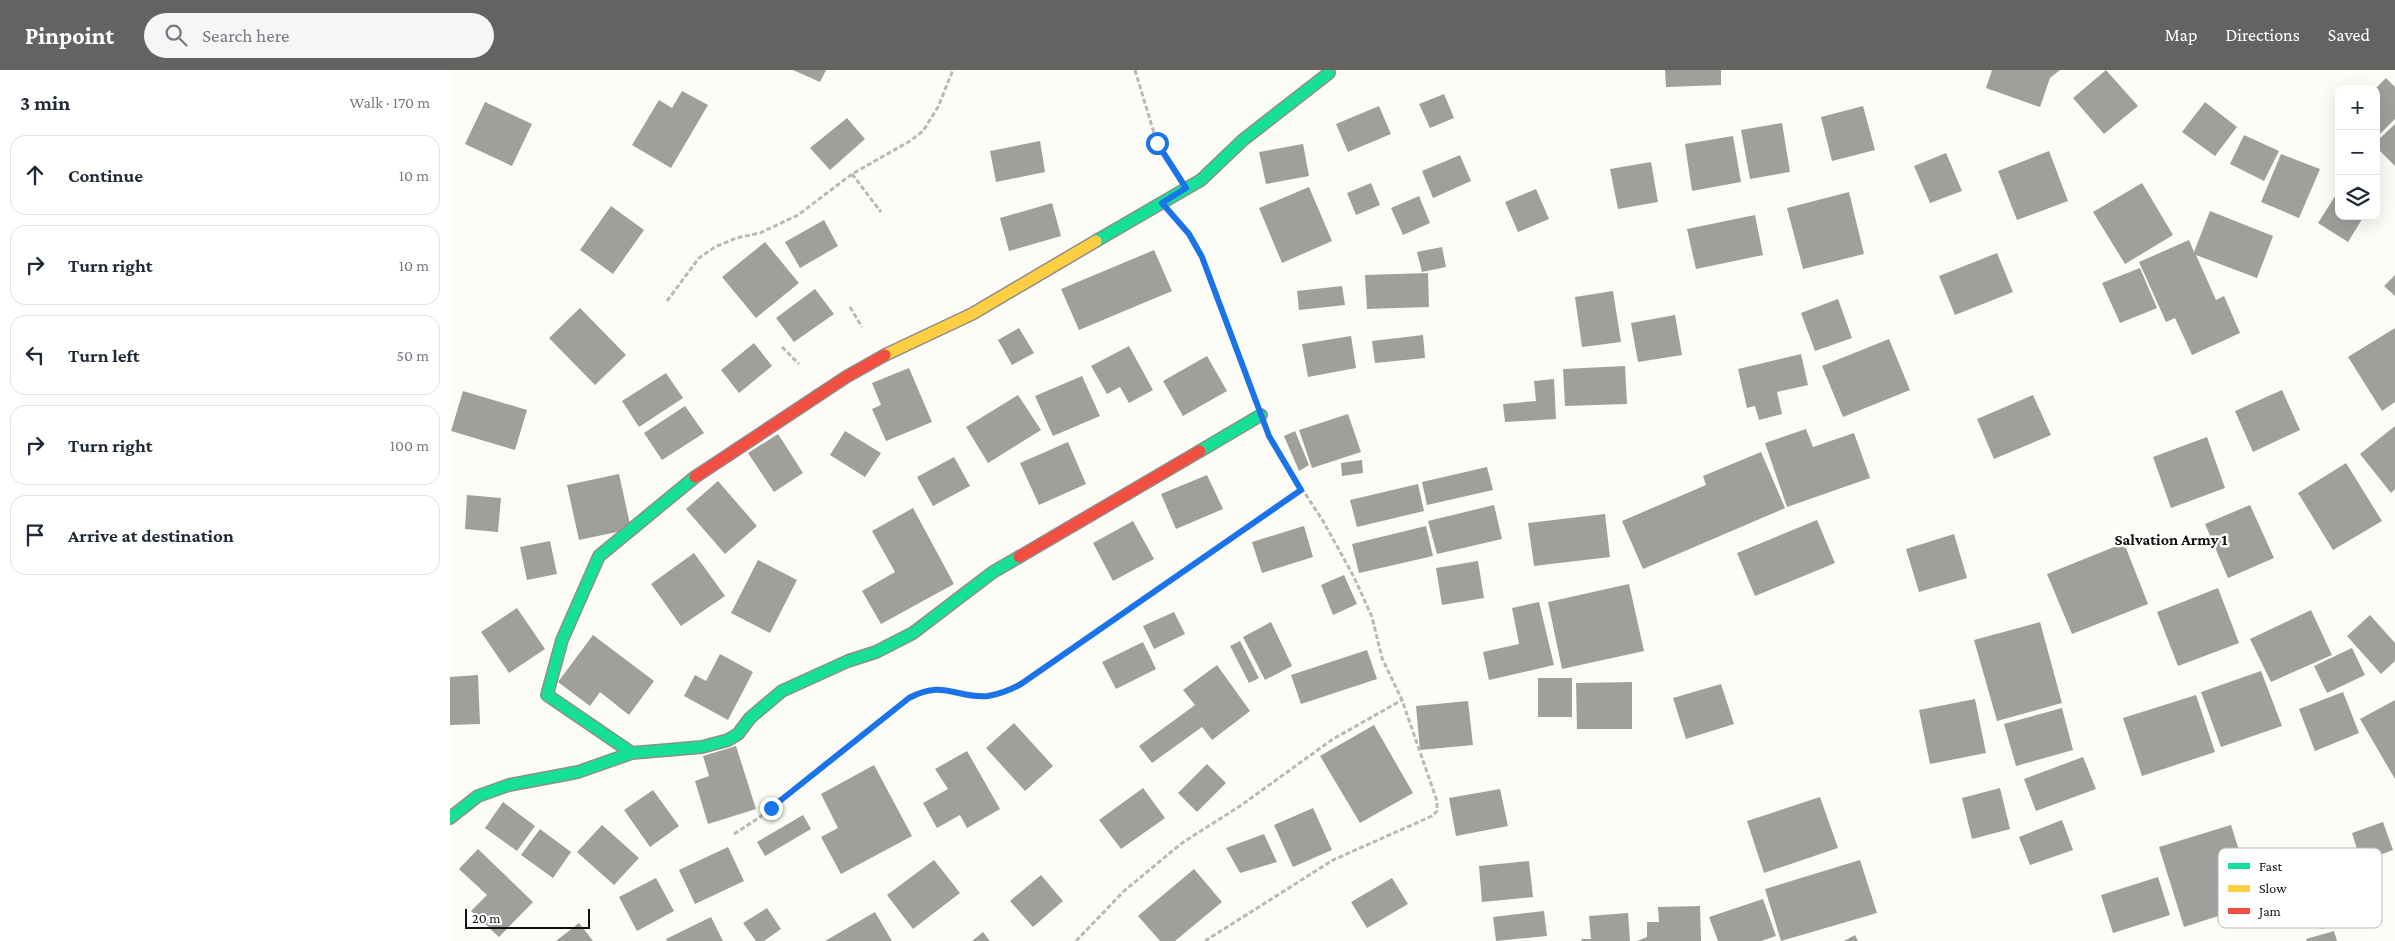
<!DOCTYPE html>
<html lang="en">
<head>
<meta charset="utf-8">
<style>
	body { margin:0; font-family:"Crimson Pro",serif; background:#f6f6f7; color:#1f2937 }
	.controls { position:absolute; right:15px; top:15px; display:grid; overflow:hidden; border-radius:10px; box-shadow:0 5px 20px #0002 }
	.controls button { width:45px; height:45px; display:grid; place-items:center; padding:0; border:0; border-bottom:1px solid #e0e1e3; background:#fff; color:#1f2937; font:25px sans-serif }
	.scale { position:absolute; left:15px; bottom:12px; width:125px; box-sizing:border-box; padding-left:5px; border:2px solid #111; border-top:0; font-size:14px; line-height:18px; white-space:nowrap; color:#111; -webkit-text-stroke:4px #fff; paint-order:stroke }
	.stop { position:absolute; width:15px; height:15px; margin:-11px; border:4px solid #1a73e8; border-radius:50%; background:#fff }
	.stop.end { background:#1a73e8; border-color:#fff; box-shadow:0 1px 5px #0008 }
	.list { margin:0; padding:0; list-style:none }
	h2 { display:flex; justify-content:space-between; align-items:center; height:65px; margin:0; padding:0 20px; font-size:21px }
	h2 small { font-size:16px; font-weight:400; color:#747a83 }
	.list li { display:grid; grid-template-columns:32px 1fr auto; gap:15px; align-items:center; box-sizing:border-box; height:80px; margin:0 10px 10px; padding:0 10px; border:1px solid #e0e1e3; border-radius:15px }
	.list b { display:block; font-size:19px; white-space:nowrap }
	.list em { font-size:16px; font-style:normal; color:#747a83 }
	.icon { flex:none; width:28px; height:28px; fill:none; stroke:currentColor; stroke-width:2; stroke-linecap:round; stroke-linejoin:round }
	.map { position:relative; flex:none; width:1945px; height:871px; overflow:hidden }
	header { display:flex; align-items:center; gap:30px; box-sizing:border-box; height:70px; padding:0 25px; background:#646362; color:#fff }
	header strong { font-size:24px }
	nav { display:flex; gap:28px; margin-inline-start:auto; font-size:18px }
	.search { width:350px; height:45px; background:#f6f6f7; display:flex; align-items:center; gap:12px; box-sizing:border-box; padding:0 18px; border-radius:28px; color:#747a83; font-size:19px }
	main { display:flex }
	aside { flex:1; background:#fff }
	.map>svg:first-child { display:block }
	.building { fill:#a19f9c }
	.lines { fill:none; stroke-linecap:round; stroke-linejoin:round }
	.fast-casing { stroke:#8e8d8b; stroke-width:14 }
	.slow-casing { stroke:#8e8d8b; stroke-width:14 }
	.jam-casing { stroke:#8e8d8b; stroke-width:14 }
	.path { stroke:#b9b9b8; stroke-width:3; stroke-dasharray:5 2.5; stroke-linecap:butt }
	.fast { stroke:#16e098; stroke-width:11 }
	.slow { stroke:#ffcf43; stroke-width:11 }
	.jam { stroke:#f24e42; stroke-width:11 }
	.route { stroke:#1a73e8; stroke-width:6 }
	.labels { text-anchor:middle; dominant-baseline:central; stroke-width:5; stroke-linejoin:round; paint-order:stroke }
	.quarter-label { font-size:16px; font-weight:bold; fill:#111; stroke:#fff }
	.key { fill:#fff; stroke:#b8b8b8; stroke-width:1 }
	.key-label { font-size:14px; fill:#111 }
</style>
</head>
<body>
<header>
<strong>Pinpoint</strong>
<div class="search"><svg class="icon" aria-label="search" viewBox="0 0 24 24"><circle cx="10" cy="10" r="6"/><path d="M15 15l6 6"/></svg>Search here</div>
<nav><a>Map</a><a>Directions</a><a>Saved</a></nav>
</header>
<main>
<aside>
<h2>3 min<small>Walk · 170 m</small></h2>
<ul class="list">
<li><svg class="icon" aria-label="ahead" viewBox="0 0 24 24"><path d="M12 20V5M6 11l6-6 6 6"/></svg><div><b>Continue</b></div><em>10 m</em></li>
<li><svg class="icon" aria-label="right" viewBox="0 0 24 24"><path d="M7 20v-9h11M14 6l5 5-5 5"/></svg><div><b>Turn right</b></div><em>10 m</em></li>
<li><svg class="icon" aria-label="left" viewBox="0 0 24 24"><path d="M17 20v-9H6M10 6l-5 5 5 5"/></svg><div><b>Turn left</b></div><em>50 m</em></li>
<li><svg class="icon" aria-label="right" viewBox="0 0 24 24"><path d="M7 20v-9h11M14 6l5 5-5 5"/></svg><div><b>Turn right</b></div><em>100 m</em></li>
<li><svg class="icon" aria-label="arrive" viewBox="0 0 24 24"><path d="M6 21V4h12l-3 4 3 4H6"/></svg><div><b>Arrive at destination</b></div></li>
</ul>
</aside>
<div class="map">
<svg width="1945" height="871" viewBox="0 0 1945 871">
	<rect width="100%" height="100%" fill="#fdfcf7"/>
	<path class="building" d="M 343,0 L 376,0 L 370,12 Z
		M 1215,0 L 1271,0 L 1271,15 L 1216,17 Z
		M 1542,0 L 1610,0 L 1600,8 L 1590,37 L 1536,18 Z
		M 1656,0 L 1688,36 L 1654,64 L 1623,28 Z
		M 1936,8 L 1945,17 L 1945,49 L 1926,68 L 1926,18 Z
		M 232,21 L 258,35 L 221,98 L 182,75 L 209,30 L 222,38 Z
		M 994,24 L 1004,48 L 980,58 L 969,34 Z
		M 35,32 L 82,54 L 62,96 L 15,74 Z
		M 1755,32 L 1787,57 L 1765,86 L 1732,62 Z
		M 929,36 L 941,64 L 898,82 L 886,54 Z
		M 1413,36 L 1425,80 L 1382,91 L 1371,47 Z
		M 397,48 L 415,69 L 380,100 L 360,78 Z
		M 1332,53 L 1340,102 L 1300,109 L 1291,60 Z
		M 1945,54 L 1945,96 L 1926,77 L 1926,72 Z
		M 1794,65 L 1829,81 L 1814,111 L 1780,94 Z
		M 1283,66 L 1291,112 L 1242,121 L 1235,74 Z
		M 590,71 L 595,102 L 546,112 L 540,81 Z
		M 853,74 L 859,106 L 816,114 L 809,82 Z
		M 1599,81 L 1618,131 L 1567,150 L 1548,101 Z
		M 1496,83 L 1512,121 L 1480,133 L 1464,96 Z
		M 1831,84 L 1870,99 L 1849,148 L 1811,132 Z
		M 1010,85 L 1021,111 L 983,128 L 972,101 Z
		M 1201,92 L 1208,132 L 1168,139 L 1160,99 Z
		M 921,113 L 930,135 L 906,145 L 897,123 Z
		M 1692,113 L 1723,165 L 1675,194 L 1643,142 Z
		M 859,117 L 882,171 L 832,193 L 809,138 Z
		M 1086,119 L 1099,149 L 1068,162 L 1055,132 Z
		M 1889,120 L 1889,146 L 1914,146 L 1898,172 L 1868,153 Z
		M 1399,122 L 1414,184 L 1353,199 L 1337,138 Z
		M 969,126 L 980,153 L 953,165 L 941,138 Z
		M 602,133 L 611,166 L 559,181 L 550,148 Z
		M 161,136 L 194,160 L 163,204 L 130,180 Z
		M 1760,141 L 1823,166 L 1807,208 L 1746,185 L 1766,230 L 1774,226 L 1790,263 L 1742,285 L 1725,248 L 1716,252 L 1689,192 L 1739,170 L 1744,182 Z
		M 1305,145 L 1313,185 L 1246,199 L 1237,159 Z
		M 374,150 L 388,176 L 350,198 L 335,172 Z
		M 315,172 L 349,213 L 306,248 L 272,207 Z
		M 992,177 L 996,197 L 972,202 L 967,182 Z
		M 704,180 L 722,221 L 629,260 L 611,219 Z
		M 1547,183 L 1563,222 L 1505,245 L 1489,206 Z
		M 1690,198 L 1707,238 L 1670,253 L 1652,213 Z
		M 978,203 L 979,237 L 917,239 L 915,205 Z
		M 1945,205 L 1945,226 L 1934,216 Z
		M 892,216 L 895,235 L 849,240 L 847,221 Z
		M 365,219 L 384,244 L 344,272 L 326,248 Z
		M 1163,221 L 1171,272 L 1132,277 L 1125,227 Z
		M 1388,229 L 1402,268 L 1365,281 L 1351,243 Z
		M 130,238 L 176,285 L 145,315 L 99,268 Z
		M 1225,245 L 1232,285 L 1188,292 L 1181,253 Z
		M 569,258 L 584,283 L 562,295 L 548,270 Z
		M 1945,258 L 1945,332 L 1932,341 L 1898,287 Z
		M 973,265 L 975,288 L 925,293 L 922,271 Z
		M 901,266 L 906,298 L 858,307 L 852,274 Z
		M 1439,269 L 1460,320 L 1393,347 L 1372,296 Z
		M 304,273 L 322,296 L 289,323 L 271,300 Z
		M 679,276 L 703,320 L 679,333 L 670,317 L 657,324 L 641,296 Z
		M 1351,284 L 1358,315 L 1327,322 L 1332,344 L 1309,350 L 1305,336 L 1297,338 L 1288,299 Z
		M 757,286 L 777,321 L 733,346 L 713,311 Z
		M 1175,296 L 1177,334 L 1115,336 L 1113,299 Z
		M 459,298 L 482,352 L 436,371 L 422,339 L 431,335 L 422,313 Z
		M 216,303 L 233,328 L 189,357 L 172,331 Z
		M 632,306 L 650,346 L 603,366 L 585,326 Z
		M 1104,309 L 1106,349 L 1055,352 L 1053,334 L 1086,331 L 1084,311 Z
		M 1832,320 L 1850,360 L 1803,382 L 1785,341 Z
		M 13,321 L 77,340 L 65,380 L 1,361 Z
		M 568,325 L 591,360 L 538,393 L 516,357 Z
		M 1583,325 L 1601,365 L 1544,389 L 1527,349 Z
		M 235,336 L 254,363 L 212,390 L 194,363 Z
		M 898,344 L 911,382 L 862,398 L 849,360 Z
		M 1945,356 L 1945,419 L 1941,423 L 1910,384 Z
		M 1356,359 L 1363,377 L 1404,363 L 1420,408 L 1337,437 L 1315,373 Z
		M 395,361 L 431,383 L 415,407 L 380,385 Z
		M 845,361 L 859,395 L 849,401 L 834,366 Z
		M 328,364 L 353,403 L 324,422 L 298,383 Z
		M 1757,367 L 1775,418 L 1721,438 L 1703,387 Z
		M 618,372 L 636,414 L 589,435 L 570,393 Z
		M 1311,382 L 1335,438 L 1193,499 L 1172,451 L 1256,415 L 1253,406 Z
		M 504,387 L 520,416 L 483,436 L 467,407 Z
		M 912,390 L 913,403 L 892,406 L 891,393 Z
		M 1896,393 L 1932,451 L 1883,480 L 1848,423 Z
		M 1037,397 L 1043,420 L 977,435 L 972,412 Z
		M 169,404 L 181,459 L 129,470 L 117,415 Z
		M 757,405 L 773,439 L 726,459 L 711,424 Z
		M 268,411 L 307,456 L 275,484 L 236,439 Z
		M 968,414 L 974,441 L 907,457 L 900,430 Z
		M 17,425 L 51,428 L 48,462 L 15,459 Z
		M 1044,435 L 1052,469 L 987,484 L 978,451 Z
		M 1800,435 L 1824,488 L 1778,508 L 1755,454 Z
		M 463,438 L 504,514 L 431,554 L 412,521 L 445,502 L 422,461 Z
		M 1155,444 L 1160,487 L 1084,496 L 1078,453 Z
		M 1367,450 L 1385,493 L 1305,526 L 1287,483 Z
		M 683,451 L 704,489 L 663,511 L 643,473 Z
		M 854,456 L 863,487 L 812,503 L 802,472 Z
		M 976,456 L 983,486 L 909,503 L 902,474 Z
		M 1504,464 L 1517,508 L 1469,522 L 1456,479 Z
		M 100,471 L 107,504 L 77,510 L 70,477 Z
		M 1674,473 L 1698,534 L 1622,564 L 1597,504 Z
		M 244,483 L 275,526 L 231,556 L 201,514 Z
		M 308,490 L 347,510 L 320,563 L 281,543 Z
		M 1028,491 L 1034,528 L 992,535 L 986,498 Z
		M 894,505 L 907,534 L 883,545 L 871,515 Z
		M 1179,514 L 1194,581 L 1112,599 L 1098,532 Z
		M 1768,518 L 1789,573 L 1728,596 L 1707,542 Z
		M 1089,532 L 1104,595 L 1039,610 L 1033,582 L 1069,574 L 1062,538 Z
		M 67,538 L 95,579 L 59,603 L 31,562 Z
		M 1861,540 L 1882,585 L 1821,612 L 1800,569 Z
		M 724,542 L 735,564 L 704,579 L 693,556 Z
		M 1920,545 L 1945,573 L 1945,591 L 1931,604 L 1897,566 Z
		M 821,552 L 842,596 L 815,610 L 793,567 Z
		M 1590,552 L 1612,633 L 1547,651 L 1524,570 Z
		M 143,565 L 204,611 L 179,645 L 150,622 L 140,636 L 108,612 Z
		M 790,571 L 809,608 L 799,613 L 780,576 Z
		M 693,572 L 706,599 L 666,619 L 652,592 Z
		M 1902,578 L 1915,605 L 1877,623 L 1864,596 Z
		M 917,580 L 927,609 L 851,634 L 841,605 Z
		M 270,584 L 303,602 L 278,650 L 234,626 L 245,605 L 256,611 Z
		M 767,595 L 800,641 L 762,670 L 752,657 L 702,693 L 689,676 L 745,635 L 733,620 Z
		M 1811,601 L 1832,656 L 1771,677 L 1751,622 Z
		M 28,605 L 30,654 L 0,655 L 0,607 Z
		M 1088,608 L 1122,608 L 1122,647 L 1088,647 Z
		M 1182,612 L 1182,659 L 1127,659 L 1126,613 Z
		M 1271,614 L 1284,654 L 1236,669 L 1223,628 Z
		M 1893,622 L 1909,663 L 1865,681 L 1849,639 Z
		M 1746,625 L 1765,682 L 1692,706 L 1673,648 Z
		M 1525,629 L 1536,683 L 1480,694 L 1469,640 Z
		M 1945,630 L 1945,709 L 1910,649 Z
		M 1018,631 L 1023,675 L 970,680 L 966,636 Z
		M 1612,638 L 1623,680 L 1566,696 L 1554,654 Z
		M 564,653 L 603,696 L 575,721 L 536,678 Z
		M 924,655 L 963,723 L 910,753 L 870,686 Z
		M 286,676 L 306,739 L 258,754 L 245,711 L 259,706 L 253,686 Z
		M 517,681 L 550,739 L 517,758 L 510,745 L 487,758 L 473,733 L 498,719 L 485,699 Z
		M 1633,687 L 1646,719 L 1586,741 L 1574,709 Z
		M 757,694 L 776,713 L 747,742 L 728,723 Z
		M 424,695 L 462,766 L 391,804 L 371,767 L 388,758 L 371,724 Z
		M 693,718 L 715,748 L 671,779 L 649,750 Z
		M 1550,718 L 1560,759 L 1522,769 L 1512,728 Z
		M 1050,719 L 1058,756 L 1006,766 L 999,728 Z
		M 203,720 L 229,756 L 200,777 L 174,740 Z
		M 1370,727 L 1388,778 L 1314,803 L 1297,751 Z
		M 53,732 L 85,756 L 67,781 L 35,758 Z
		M 863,738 L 882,780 L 843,797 L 824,755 Z
		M 353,745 L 361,759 L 315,786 L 307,772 Z
		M 1612,750 L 1623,780 L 1580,795 L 1569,767 Z
		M 1933,752 L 1943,780 L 1911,792 L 1902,763 Z
		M 152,755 L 189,788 L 164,815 L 127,782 Z
		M 1781,755 L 1806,834 L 1734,857 L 1709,777 Z
		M 90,759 L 121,782 L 103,808 L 71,785 Z
		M 814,764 L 827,792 L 790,803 L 776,778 Z
		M 278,777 L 294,811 L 245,834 L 229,800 Z
		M 28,779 L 83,832 L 49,867 L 21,841 L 37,825 L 9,799 Z
		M 484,790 L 510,823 L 463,859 L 437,825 Z
		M 1410,790 L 1427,843 L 1331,871 L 1315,819 Z
		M 1079,791 L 1083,827 L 1032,832 L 1029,796 Z
		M 744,799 L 772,832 L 725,871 L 710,871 L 688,846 Z
		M 591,805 L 613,831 L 583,857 L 560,831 Z
		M 1708,807 L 1720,845 L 1663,863 L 1651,825 Z
		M 206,808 L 224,841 L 187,861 L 169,827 Z
		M 942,808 L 958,834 L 917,858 L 901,832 Z
		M 1313,829 L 1326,866 L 1311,871 L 1268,871 L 1259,847 Z
		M 1250,836 L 1251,871 L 1187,871 L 1197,867 L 1197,852 L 1209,852 L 1208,837 Z
		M 317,838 L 331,859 L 314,871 L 306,871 L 293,853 Z
		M 1858,839 L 1879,847 L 1873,859 L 1853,852 Z
		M 1094,841 L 1097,866 L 1046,871 L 1043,847 Z
		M 425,842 L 442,871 L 375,871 Z
		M 1178,843 L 1180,871 L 1132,871 L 1131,869 L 1141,869 L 1139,846 Z
		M 261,847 L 273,871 L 217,871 L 216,869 Z
		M 129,853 L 143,871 L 106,871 Z
		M 1884,861 L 1887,871 L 1857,871 L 1856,869 Z
		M 533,862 L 540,871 L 522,871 Z
		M 1405,865 L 1408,871 L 1394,871 Z"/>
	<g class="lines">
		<g class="fast-casing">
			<path id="fast" d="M 646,171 L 751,110 L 793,70 L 879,3
				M 750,381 L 811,345
				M 182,683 L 97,625 L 112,570 L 149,486 L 245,407
				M 0,748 L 28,726 L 59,715 L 128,702 L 182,683 L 252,677 L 278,670 L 288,664 L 300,648 L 332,621 L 398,591 L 426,582 L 463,563 L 543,502 L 569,487"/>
		</g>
		<g class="slow-casing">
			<path id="slow" d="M 435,285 L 522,244 L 646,171"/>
		</g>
		<g class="jam-casing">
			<path id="jam" d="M 245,407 L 396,307 L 435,285
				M 569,487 L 750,381"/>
		</g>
		<path class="path" d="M 685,0 L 707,73 L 717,88
			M 402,104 L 431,142
			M 736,160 L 752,187 L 798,311
			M 217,231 L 249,188 L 265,177 L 286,168 L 310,163 L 348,145 L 402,104 L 460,71 L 473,61 L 488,37 L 503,0
			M 400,237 L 412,257
			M 332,277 L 349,294
			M 284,764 L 310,747 L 459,628 C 494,610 506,629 538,626 C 550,624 560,620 571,614 L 851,420
			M 626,871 L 674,821 L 732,773 L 790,736 L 883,669 L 952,630
			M 755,871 L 883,790 L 982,746 L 987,741 L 987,731 L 952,630 L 932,588 L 922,547 L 904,507 L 873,451 L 825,377"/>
		<use href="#fast" class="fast"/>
		<use href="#slow" class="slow"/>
		<use href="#jam" class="jam"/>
	</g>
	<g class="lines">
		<path class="route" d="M 321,738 L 459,628 C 494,609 506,629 538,626 C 550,624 560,620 571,614 L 851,420 L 819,366 L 752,187 L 739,164 L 712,133 L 736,118 L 707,73"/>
	</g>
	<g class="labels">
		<g class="quarter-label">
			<text x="1721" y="469">Salvation Army 1</text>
		</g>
	</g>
	<rect x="1768" y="778" width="164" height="80" rx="8" class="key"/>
	<rect x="1778" y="793" width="22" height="6" fill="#16e098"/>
	<rect x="1778" y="815" width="22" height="7" fill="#ffcf43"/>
	<rect x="1778" y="838" width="22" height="6" fill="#f24e42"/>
	<g class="key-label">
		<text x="1809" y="801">Fast</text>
		<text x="1809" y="823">Slow</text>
		<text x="1809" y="846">Jam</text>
	</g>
</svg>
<div class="controls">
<button>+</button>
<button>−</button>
<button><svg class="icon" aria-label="layers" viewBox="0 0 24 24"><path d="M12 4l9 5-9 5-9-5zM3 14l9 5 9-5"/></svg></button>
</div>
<div class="scale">20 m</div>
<div class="stop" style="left:707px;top:73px"></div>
<div class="stop end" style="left:321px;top:738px"></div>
</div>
</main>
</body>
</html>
